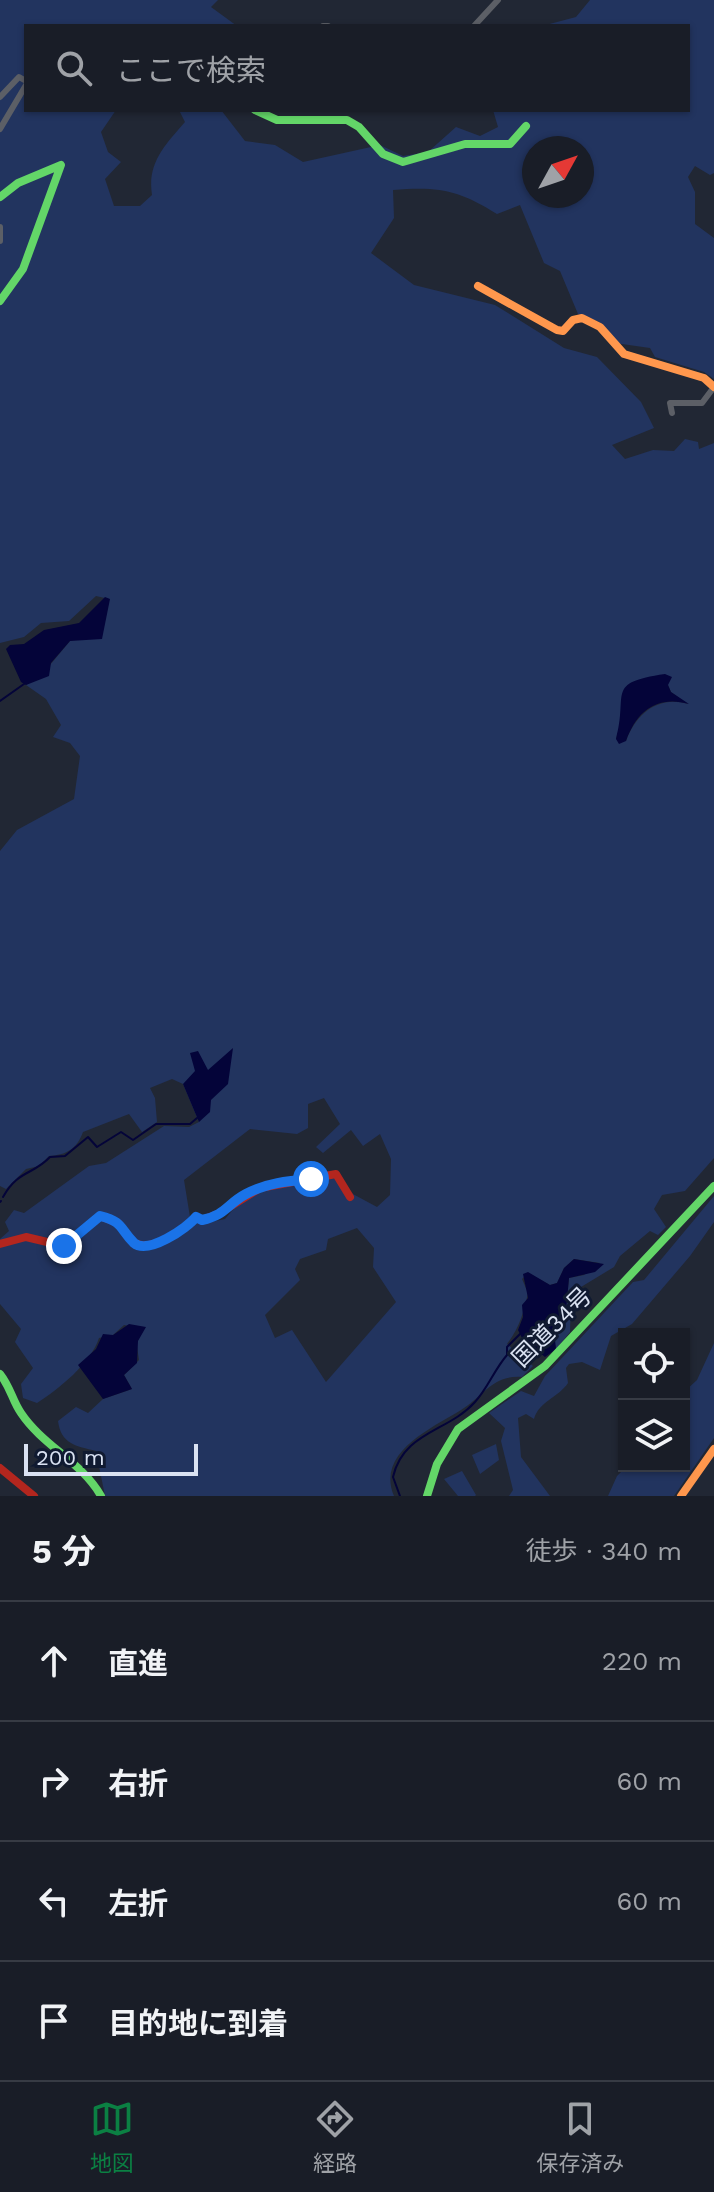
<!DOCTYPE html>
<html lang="ja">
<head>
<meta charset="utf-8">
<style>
	body { margin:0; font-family:"Work Sans","Noto Sans JP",sans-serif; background:#22262f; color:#f1f3f6 }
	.controls { position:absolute; right:24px; bottom:24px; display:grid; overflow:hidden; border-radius:0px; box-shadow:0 2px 6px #0004 }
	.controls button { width:72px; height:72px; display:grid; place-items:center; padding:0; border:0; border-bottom:2px solid #373b44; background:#191d27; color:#f1f3f6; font:40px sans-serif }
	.compass { position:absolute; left:522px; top:136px; width:72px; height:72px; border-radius:50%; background:#191d27; box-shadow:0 2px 6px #0004; rotate:50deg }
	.scale { position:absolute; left:24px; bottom:20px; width:174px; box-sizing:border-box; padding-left:8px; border:4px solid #dae2f2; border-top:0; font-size:22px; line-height:28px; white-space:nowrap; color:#dae2f2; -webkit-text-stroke:6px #101a31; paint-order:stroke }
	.stop { position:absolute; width:24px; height:24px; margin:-18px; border:6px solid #1a73e8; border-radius:50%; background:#fff }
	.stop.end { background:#1a73e8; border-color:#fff; box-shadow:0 2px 8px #0008 }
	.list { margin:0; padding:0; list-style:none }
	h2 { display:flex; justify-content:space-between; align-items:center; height:104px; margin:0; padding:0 32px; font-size:34px }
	h2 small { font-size:26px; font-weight:400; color:#9fa2a7 }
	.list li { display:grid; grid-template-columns:52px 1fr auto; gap:24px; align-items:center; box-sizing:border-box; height:120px; padding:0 32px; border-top:2px solid #373b44 }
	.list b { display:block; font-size:30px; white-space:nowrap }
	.list em { font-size:26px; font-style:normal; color:#9fa2a7 }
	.icon { flex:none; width:44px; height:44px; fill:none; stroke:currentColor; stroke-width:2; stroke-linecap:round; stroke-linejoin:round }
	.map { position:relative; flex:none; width:714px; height:1496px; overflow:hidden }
	.search { position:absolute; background:#191d27; box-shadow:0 2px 6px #0004; left:24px; right:24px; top:24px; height:88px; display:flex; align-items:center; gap:20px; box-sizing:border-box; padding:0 28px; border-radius:0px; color:#9fa2a7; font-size:30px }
	.sheet { height:584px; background:#191d27 }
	nav { display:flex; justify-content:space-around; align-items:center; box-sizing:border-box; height:112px; border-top:2px solid #373b44; background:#191d27; font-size:22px; color:#9fa2a7 }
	nav a { display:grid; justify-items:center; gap:4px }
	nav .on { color:#0b8043 }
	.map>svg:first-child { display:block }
	.green { fill:#22345f; fill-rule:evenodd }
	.water { fill:#040439 }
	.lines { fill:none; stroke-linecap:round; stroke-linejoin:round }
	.stream { stroke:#040439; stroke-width:2 }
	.street { stroke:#5c5f66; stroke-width:6 }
	.fast { stroke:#63d668; stroke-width:8 }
	.slow { stroke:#ff974d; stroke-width:8 }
	.jam { stroke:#b3261e; stroke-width:8 }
	.route { stroke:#1a73e8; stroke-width:10 }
	.labels { text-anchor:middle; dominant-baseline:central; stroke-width:6; stroke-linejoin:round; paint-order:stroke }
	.street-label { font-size:24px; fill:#dae2f2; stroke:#101a31 }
</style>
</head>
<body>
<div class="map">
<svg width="714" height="1496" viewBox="0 0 714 1496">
	<rect width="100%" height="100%" fill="#212734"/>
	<path class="green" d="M 0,0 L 218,0 L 211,7 L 237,26 L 26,26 L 26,110 L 116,110 L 101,132 L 108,152 L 121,162 L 105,179 L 114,206 L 140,206 L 152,195 C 147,163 165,145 185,122 L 179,110 L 221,110 L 245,141 L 275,145 L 303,162 L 380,145 L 403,156 L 428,152 L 456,127 L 480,136 L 498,127 L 493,110 L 688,110 L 688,26 L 542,26 L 576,17 L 590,0 L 714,0 L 714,173 L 710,175 L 695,166 L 688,177 L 695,192 L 695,224 L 714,238 L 714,379 L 704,372 L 655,357 L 650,348 L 615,343 L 599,322 L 578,314 L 560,271 L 544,263 L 520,205 L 497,214 C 459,190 438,186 393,190 L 394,218 L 371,253 L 414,285 L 495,305 L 564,348 L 597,357 L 641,402 L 654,428 L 612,445 L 625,459 L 653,450 L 674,451 L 685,439 L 698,442 L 699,449 L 714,443 L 714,1158 L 685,1191 L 662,1195 L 654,1209 L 666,1227 L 658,1235 L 650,1231 L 620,1256 L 614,1267 L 581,1287 L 571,1299 L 570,1332 L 556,1349 L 554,1340 L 566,1310 L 569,1278 L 584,1275 L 600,1263 L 574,1259 L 564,1268 L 557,1283 L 550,1285 L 528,1273 L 522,1279 L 528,1293 C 524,1311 520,1327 507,1344 L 533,1366 L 522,1377 C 493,1375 485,1394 464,1408 C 435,1427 375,1451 394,1496 L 105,1496 L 96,1451 C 76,1446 61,1444 58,1421 L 76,1407 L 88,1413 L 103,1399 L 132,1389 L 124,1375 L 139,1360 L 134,1327 L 124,1325 L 113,1335 L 99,1338 C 91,1363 59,1389 37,1403 L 23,1398 L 21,1384 L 33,1368 L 15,1342 L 21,1329 L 0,1304 L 0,1239 L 9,1231 L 5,1222 L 14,1210 L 24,1213 L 89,1166 L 106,1163 L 164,1126 L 189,1127 L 199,1122 L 183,1084 L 172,1079 L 150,1088 L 155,1098 L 157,1122 L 142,1132 L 129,1114 L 83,1132 C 77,1149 66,1155 49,1156 L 39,1166 L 26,1169 L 6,1189 L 0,1186 L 0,851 L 17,830 L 74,799 L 80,756 L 70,743 L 53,737 L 61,725 L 46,699 L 26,685 L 40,677 L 70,641 L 101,633 L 109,599 L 96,596 L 69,621 L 41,623 L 24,637 L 0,643 ZM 534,148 L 582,148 L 582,196 L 534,196 ZM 668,685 L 671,692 L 688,704 C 659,695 636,713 626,741 L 616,739 L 623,715 L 622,700 ZM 324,1098 L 340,1124 L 316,1147 L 323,1153 L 351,1130 L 363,1146 L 380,1134 L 391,1159 L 390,1195 L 377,1207 L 351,1193 L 340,1176 L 281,1185 L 242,1199 L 225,1219 L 201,1224 L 190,1217 L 184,1180 L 250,1129 L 297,1134 L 308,1128 L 308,1104 ZM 357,1228 L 374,1248 L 373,1267 L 396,1302 L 326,1382 L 292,1330 L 275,1338 L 265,1315 L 300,1280 L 295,1269 L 300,1259 L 326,1250 L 328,1239 Z
		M 714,1196 L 714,1222 L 690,1256 L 632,1324 L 611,1336 L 600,1370 L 582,1362 L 569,1364 L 566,1368 L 568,1383 C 558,1398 539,1401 534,1419 L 526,1414 L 518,1418 L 521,1457 L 550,1496 L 509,1496 L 513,1490 L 501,1441 L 505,1428 L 489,1413 L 521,1391 L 534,1396 L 545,1376 L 633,1282 L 644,1280 Z
		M 714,1343 L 714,1438 L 674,1496 L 608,1496 L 617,1476 L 627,1466 L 684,1466 L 684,1392 L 697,1380 Z
		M 496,1444 L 499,1460 L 480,1474 L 472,1455 Z
		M 462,1471 L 476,1495 L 475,1496 L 458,1496 L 444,1479 Z"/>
	<path class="water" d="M 105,597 L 110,599 L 102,639 L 70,641 L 51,663 L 49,676 L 26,685 L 21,682 L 6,649 L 10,645 L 24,644 L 44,630 L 79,623 Z
		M 665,674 L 672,677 L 668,685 L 671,692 L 689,704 C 658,695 637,710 626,741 L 619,744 L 616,739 C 629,693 604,683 665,674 Z
		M 233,1048 L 228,1084 L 211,1100 L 210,1112 L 199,1122 L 183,1084 L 195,1071 L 190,1053 L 198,1051 L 208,1070 Z
		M 574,1259 L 604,1264 L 595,1272 L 569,1278 L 566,1310 L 555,1340 L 556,1349 L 545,1357 L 522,1338 L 518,1330 L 523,1317 L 522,1305 L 528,1298 L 523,1274 L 528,1272 L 550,1285 L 557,1283 L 564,1268 Z
		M 129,1324 L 146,1327 L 138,1341 L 137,1363 L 124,1375 L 132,1389 L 103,1399 L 78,1365 L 96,1349 L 103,1334 L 113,1335 Z"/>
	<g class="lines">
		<path class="stream" d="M 0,701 L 24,684
			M 3,1197 C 18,1170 33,1175 50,1157 L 65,1156 L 88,1137 L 97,1147 L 121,1132 L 133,1140 L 156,1124 L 190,1124 L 197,1118
			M 0,1202 L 1,1201
			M 400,1496 L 393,1477 C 403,1432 448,1432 475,1402 C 488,1388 494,1370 507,1355 L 507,1347 L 520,1334"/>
		<path class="street" d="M 323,26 L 328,26
			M 474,26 L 498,0
			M 0,97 L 19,77 L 26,81
			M 0,129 L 26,85
			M 0,227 L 0,241
			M 672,413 L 670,403 L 702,403 L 714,387"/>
		<path class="fast" d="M 255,110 L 277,120 L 347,120 L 359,127 L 383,154 L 403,162 L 465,144 L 510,144 L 526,126
			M 0,197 L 18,183 L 61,165 L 23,269 L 0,301
			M 0,1374 C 11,1388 12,1400 21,1413 C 43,1446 82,1462 101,1496
			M 427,1496 L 437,1464 L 458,1429 L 545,1366 L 714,1186"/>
		<path class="slow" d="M 478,286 L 557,330 L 563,331 L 573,320 L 582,318 L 600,327 L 624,354 L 704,378 L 714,387
			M 681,1496 L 714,1449"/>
		<path class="jam" d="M 0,1244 L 26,1237 L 64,1246 L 100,1216 L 118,1223 L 134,1243 C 155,1252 182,1231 196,1217 L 202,1220 L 218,1214 L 260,1188 L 336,1174 L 350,1197
			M 0,1468 L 34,1496"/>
	</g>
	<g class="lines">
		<path class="route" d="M 64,1246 L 100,1216 C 124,1222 119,1228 134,1243 C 148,1255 187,1228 196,1217 L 202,1220 C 226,1215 227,1204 246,1194 C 266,1183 288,1181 311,1179"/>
	</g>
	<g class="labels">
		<g class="street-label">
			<text transform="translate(552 1327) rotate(-45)">国道34号</text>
		</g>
	</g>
</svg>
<div class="controls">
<button><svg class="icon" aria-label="locate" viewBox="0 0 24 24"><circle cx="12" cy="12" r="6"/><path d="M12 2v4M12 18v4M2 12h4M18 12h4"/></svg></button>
<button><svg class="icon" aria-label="layers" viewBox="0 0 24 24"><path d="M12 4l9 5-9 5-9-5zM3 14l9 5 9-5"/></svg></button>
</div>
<svg class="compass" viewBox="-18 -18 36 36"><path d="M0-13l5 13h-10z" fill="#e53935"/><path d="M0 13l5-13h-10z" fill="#9fa2a7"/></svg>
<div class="scale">200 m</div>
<div class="stop" style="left:311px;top:1179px"></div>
<div class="stop end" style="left:64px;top:1246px"></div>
<div class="search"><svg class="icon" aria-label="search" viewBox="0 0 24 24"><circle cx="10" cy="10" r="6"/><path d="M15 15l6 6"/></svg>ここで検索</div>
</div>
<section class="sheet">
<h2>5 分<small>徒歩 · 340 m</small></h2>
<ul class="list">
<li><svg class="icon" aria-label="ahead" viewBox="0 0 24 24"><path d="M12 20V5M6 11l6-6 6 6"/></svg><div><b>直進</b></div><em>220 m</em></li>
<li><svg class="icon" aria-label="right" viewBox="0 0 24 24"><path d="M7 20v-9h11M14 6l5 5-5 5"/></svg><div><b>右折</b></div><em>60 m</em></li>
<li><svg class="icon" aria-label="left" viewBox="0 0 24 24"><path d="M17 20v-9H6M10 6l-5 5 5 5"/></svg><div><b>左折</b></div><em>60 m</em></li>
<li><svg class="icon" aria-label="arrive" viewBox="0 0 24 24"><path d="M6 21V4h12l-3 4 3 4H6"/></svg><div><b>目的地に到着</b></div></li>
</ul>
</section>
<nav>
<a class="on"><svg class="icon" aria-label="map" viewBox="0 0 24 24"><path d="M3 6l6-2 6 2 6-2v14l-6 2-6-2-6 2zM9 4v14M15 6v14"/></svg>地図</a>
<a><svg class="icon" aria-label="directions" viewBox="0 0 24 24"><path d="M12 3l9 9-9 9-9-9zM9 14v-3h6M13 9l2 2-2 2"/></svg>経路</a>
<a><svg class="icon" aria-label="saved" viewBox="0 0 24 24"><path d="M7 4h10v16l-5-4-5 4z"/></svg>保存済み</a>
</nav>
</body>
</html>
